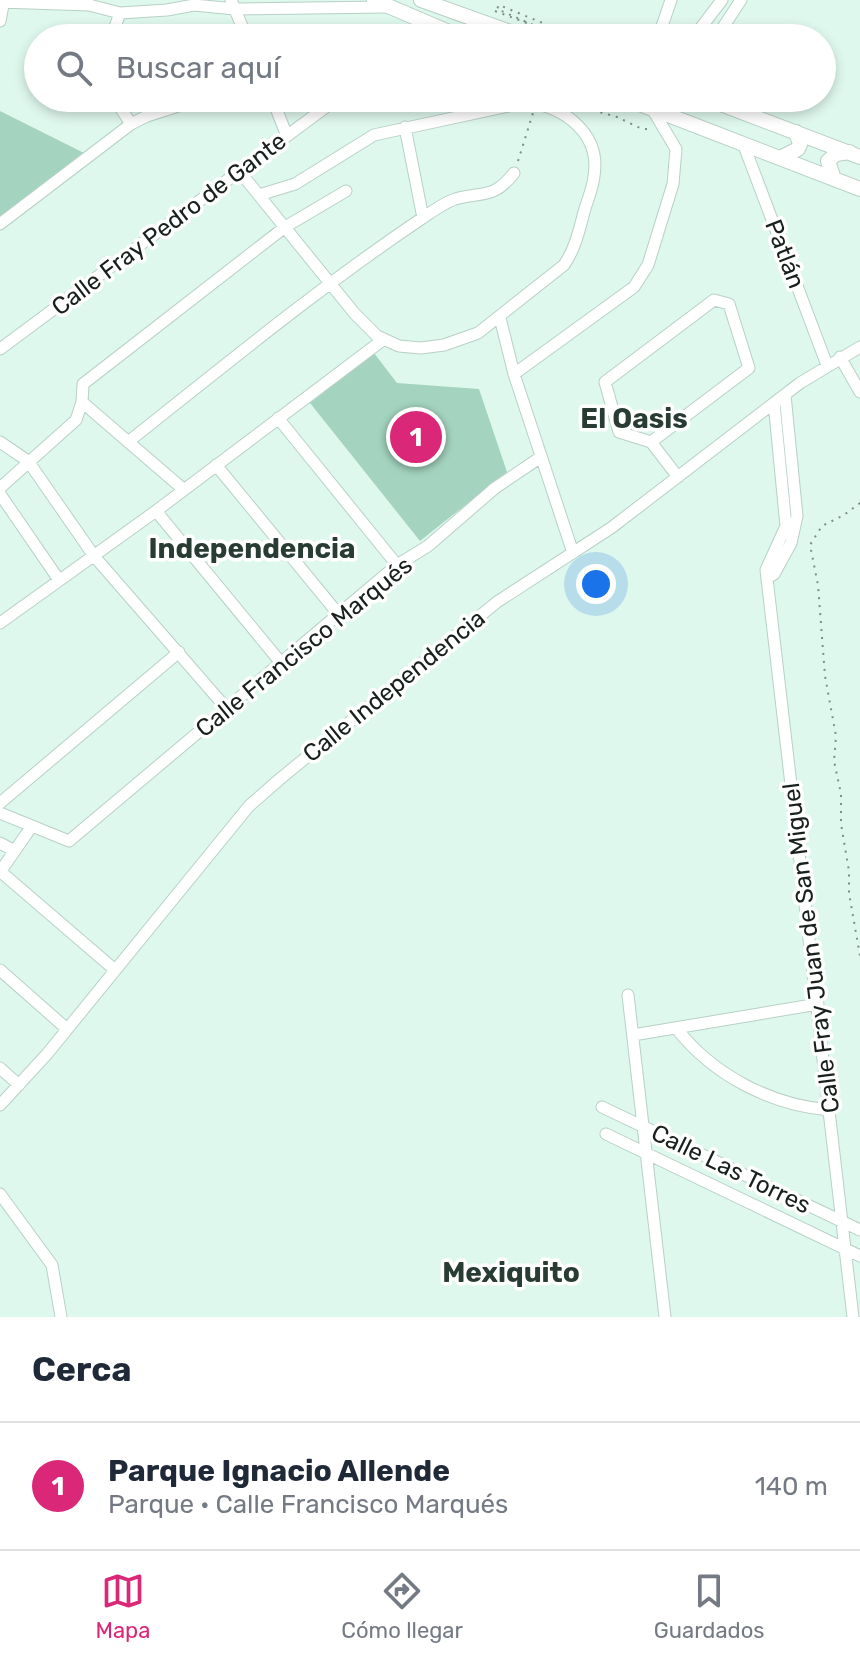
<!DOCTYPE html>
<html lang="es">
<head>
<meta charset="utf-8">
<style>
	body { margin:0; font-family:Rubik,sans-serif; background:#f6f6f7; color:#1f2937 }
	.you { position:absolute; left:596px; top:584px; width:28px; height:28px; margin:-20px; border:6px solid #fff; border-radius:50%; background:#1a73e8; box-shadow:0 0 0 12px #1a73e833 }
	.badge { display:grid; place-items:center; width:52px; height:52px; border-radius:50%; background:#db2777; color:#fff; font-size:26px; font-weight:700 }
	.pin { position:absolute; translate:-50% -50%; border:4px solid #fff; box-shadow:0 2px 8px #0006 }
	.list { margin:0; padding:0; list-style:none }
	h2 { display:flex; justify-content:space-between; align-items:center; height:104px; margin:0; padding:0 32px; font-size:34px }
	h2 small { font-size:26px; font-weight:400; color:#747a83 }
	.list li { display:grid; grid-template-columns:52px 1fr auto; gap:24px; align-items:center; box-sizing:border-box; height:128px; padding:0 32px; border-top:2px solid #e0e1e3 }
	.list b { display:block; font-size:30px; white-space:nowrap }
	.list p { margin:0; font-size:26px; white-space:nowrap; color:#747a83 }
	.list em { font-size:26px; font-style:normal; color:#747a83 }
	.icon { flex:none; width:44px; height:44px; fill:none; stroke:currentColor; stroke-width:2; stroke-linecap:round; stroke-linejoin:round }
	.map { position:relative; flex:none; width:860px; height:1317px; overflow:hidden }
	.search { position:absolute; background:#fff; box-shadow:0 4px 12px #0003; left:24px; right:24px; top:24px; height:88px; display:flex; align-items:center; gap:20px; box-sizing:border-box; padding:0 28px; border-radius:44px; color:#747a83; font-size:30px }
	.sheet { height:232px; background:#fff }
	nav { display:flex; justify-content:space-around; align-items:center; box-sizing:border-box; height:112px; border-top:2px solid #e0e1e3; background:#fff; font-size:22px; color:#747a83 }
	nav a { display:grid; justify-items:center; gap:4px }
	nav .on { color:#db2777 }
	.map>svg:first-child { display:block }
	.green { fill:#a4d4bf }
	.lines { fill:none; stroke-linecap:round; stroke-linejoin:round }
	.minor-casing { stroke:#b8d0c5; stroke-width:13 }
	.major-casing { stroke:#b8d0c5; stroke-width:16 }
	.path { stroke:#7c8e86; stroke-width:2; stroke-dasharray:2 6; stroke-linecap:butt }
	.minor { stroke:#fff; stroke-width:11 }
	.major { stroke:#fff; stroke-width:14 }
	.labels { text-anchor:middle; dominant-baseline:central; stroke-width:7; stroke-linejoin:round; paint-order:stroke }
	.street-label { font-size:24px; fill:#17201c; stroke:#fff }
	.quarter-label { font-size:28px; font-weight:bold; fill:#283c34; stroke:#fff }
</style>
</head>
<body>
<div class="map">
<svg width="860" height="1317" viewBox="0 0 860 1317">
	<rect width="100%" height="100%" fill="#dff8ed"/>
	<path class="green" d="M 0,111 L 84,153 L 0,218 Z
		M 374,353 L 397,383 L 479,389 L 507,472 L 420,541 L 310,403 Z"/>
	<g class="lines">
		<g class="minor-casing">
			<path id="minor" d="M 231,0 L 247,38
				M 0,2 L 89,5 L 120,13 L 167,10 L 194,5 L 235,9 L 386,7
				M 0,21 L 4,0
				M 111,38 L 120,13
				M 418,38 L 434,26
				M 658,38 L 671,0
				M 693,38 L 722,0
				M 716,38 L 741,0
				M 114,98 L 131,124
				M 272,98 L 287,136
				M 453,98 L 469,113
				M 405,127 L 423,218
				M 743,143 L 827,365
				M 240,172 L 355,314 L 377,336 L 399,346 L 421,348 L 444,345 L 478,333 L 564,265 C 575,249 579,231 584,212 C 587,201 593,188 594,176 C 601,134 565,107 527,102 L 374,135 L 295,184 L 259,195
				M 0,224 L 131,124 L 147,116 L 203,98
				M 500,318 L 514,374 L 573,553
				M 0,349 L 338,98
				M 840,357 L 860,392
				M 514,374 L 634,287 L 648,265 L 673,184 L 676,149 L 651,107
				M 82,402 L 183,489
				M 774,403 L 786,526 L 766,570 L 853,1317
				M 278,418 L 397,565
				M 0,442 L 28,461 L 94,556 L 227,709
				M 128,442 C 225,365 321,286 424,217 C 434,210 444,203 455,199 C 483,191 493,200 514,173
				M 651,442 L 749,368 L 729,304 L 714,300 L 605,382 L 619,432 L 651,442 L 678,477
				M 216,465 L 340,616
				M 0,488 L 76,420 L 82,402 L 83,384 L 285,227 L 346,191
				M 0,494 L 59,580
				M 156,511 L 282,664
				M 768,578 L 774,574 L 791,543 L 797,516 L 785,395
				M 0,623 L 156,511 L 384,339
				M 0,803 L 179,652
				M 0,813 L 69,841 L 397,565 L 428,546 L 495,488 L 541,457
				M 0,843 L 15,851
				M 0,872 L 32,826
				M 1,872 L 115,970
				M 0,970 L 67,1029
				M 628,995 L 665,1317
				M 676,1028 C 713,1075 770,1105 830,1110
				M 633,1035 L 818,1004
				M 0,1068 L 19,1085
				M 0,1105 L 47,1054 L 249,806 L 281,778 L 497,602 L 611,528 L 800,383 L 860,347
				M 602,1107 L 860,1230
				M 606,1134 L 860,1256
				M 0,1194 L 52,1265 L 61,1317"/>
		</g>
		<g class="major-casing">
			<path id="major" d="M 374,0 L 463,38
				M 421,0 L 527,38
				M 624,98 L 860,189
				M 705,98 L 860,157
				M 780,158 L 798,149 L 800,144 L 796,132
				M 834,179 L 828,161 L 836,154 L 849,152"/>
		</g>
		<path class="path" d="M 495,11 L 540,28 L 497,9 L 499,5 L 550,26 L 547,38
			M 562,101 L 617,117 L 642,129 L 650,129
			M 518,161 L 533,113
			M 860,503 L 844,515 L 822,526 L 810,545 L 818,585 L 825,676 L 836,736 L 834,761 L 841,794 L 841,824 L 849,871 L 849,893 L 860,956"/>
		<use href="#minor" class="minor"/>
		<use href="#major" class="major"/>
	</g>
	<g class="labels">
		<g class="street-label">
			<text transform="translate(169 224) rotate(-37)">Calle Fray Pedro de Gante</text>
			<text transform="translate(785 254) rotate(69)">Patlán</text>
			<text transform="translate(304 647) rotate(-39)">Calle Francisco Marqués</text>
			<text transform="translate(394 686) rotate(-39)">Calle Independencia</text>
			<text transform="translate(811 948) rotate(-97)">Calle Fray Juan de San Miguel</text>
			<text transform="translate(731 1169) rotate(26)">Calle Las Torres</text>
		</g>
		<g class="quarter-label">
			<text x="634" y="418">El Oasis</text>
			<text x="252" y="548">Independencia</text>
			<text x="511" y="1272">Mexiquito</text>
		</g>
	</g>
</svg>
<div class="you"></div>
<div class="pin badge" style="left:416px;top:437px">1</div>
<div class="search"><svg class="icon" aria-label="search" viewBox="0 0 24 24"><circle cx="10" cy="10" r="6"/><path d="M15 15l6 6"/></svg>Buscar aquí</div>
</div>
<section class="sheet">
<h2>Cerca<small></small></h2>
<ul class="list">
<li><span class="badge">1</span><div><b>Parque Ignacio Allende</b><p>Parque · Calle Francisco Marqués</p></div><em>140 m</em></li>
</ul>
</section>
<nav>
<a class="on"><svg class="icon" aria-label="map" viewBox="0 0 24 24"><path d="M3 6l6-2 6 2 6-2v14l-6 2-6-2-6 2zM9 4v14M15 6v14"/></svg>Mapa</a>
<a><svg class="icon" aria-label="directions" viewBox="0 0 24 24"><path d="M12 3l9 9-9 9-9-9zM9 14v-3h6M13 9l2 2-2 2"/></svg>Cómo llegar</a>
<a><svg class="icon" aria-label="saved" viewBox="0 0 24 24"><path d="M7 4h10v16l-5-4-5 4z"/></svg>Guardados</a>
</nav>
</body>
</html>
